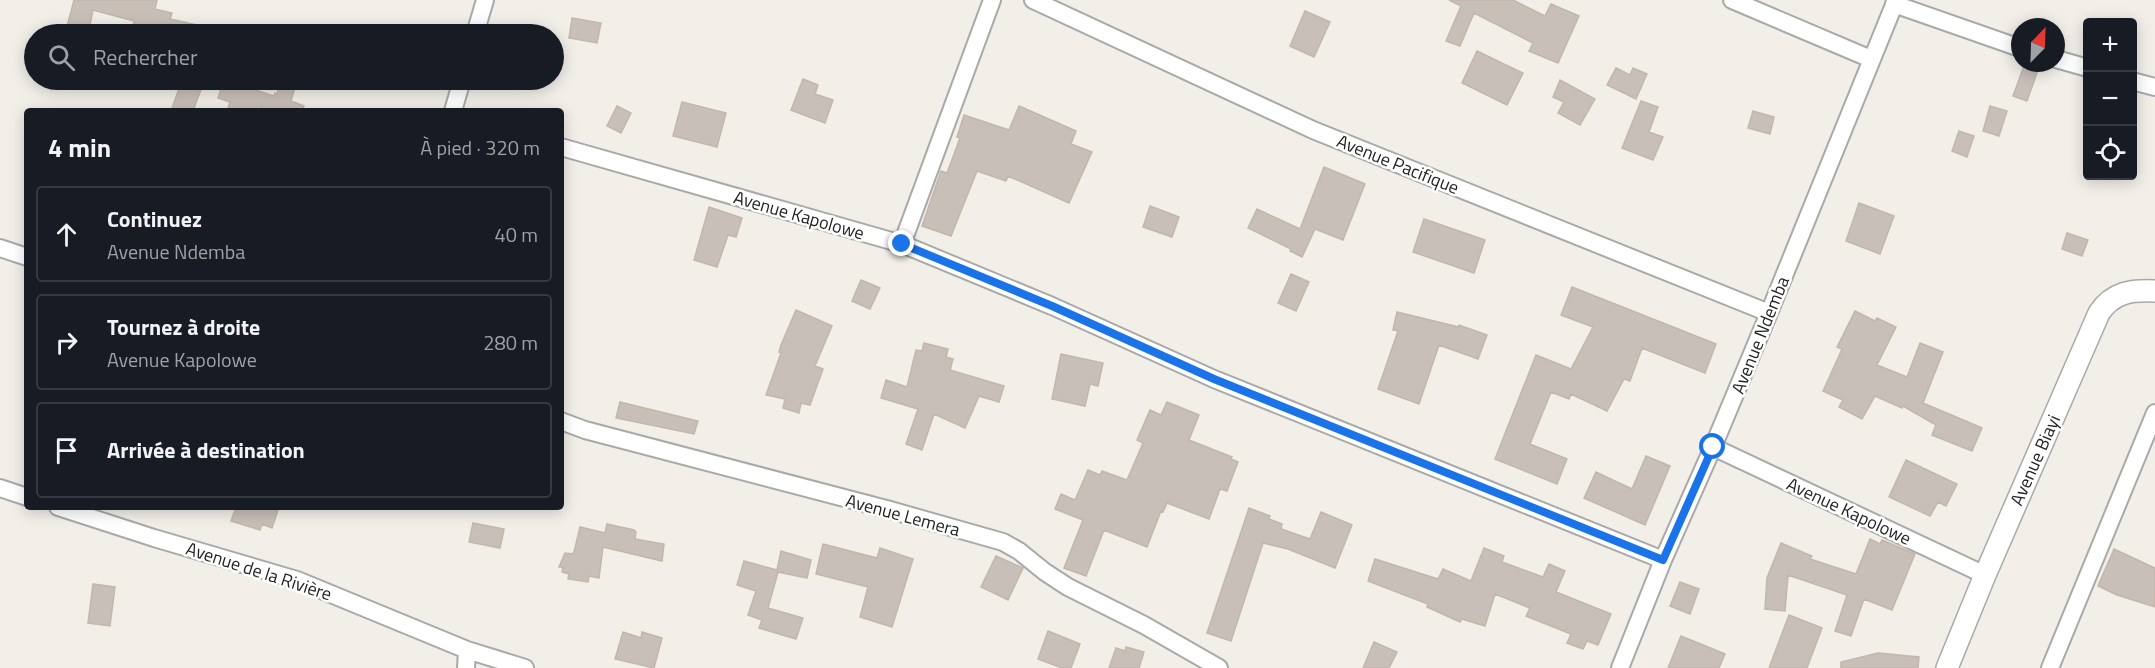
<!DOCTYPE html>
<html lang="fr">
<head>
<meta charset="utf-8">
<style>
	body { margin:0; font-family:"Titillium Web",sans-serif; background:#20242c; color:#f1f3f6 }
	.controls { position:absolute; right:18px; top:18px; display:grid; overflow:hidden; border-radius:6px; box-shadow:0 3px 15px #0003 }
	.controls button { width:54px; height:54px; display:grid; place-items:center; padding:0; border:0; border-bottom:2px solid #363941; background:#171b24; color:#f1f3f6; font:30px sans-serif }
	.compass { position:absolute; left:2011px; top:18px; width:54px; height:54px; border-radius:50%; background:#171b24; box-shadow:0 3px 15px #0003; rotate:23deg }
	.stop { position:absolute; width:18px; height:18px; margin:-14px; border:4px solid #1a73e8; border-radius:50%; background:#fff }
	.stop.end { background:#1a73e8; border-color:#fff; box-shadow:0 2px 6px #0008 }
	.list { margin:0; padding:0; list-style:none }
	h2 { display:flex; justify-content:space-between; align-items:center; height:78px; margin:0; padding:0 24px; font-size:26px }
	h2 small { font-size:20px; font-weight:400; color:#9ea1a6 }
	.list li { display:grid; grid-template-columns:39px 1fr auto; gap:18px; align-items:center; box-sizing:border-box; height:96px; margin:0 12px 12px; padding:0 12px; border:2px solid #363941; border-radius:6px }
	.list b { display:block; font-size:22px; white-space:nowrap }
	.list p { margin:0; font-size:20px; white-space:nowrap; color:#9ea1a6 }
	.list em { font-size:20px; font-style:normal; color:#9ea1a6 }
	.icon { flex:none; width:33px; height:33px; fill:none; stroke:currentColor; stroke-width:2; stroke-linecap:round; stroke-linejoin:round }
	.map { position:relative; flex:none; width:2155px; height:668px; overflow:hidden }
	.search { position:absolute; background:#171b24; box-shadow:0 3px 15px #0003; left:24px; top:24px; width:540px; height:66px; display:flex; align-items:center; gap:15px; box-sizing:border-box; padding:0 21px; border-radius:33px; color:#9ea1a6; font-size:22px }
	.panel { position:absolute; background:#171b24; box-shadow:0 3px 15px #0003; left:24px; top:108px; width:540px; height:402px; border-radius:6px }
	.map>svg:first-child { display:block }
	.building { fill:#c7bfb8; stroke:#c4b6ab; stroke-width:1.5 }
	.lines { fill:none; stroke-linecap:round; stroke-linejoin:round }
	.minor-casing { stroke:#a9a9a9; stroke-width:20 }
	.tertiary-casing { stroke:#a9a9a9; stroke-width:24 }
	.minor { stroke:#fff; stroke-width:16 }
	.tertiary { stroke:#fff; stroke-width:21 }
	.route { stroke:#1a73e8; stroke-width:8 }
	.labels { text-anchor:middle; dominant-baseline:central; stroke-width:5; stroke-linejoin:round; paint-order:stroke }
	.street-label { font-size:18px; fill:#222; stroke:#fff }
</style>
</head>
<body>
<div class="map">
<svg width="2155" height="668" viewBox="0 0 2155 668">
	<rect width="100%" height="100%" fill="#f2efe9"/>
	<path class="building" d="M 74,0 L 157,0 L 155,9 L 172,13 L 170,19 L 211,28 L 210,34 L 144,34 L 145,29 L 133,27 L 134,21 L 93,10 L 88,34 L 65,34 Z
		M 1449,0 L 1513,0 L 1545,16 L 1551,4 L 1579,16 L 1558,63 L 1529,51 L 1533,43 L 1474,13 L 1460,46 L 1446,41 L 1461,6 Z
		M 1305,11 L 1330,22 L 1314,57 L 1290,46 Z
		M 572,18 L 601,23 L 597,43 L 569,38 Z
		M 1477,51 L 1523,73 L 1507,105 L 1462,83 Z
		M 2025,63 L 2039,67 L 2027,101 L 2013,96 Z
		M 1616,68 L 1630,75 L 1633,68 L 1647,74 L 1636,99 L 1607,85 Z
		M 803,79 L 818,85 L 815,94 L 833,100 L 825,123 L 791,110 Z
		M 182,80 L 191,80 L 203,84 L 193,111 L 171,111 Z
		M 224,80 L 274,96 L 275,93 L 277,94 L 281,80 L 297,80 L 291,101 L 304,106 L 302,111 L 270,111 L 261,107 L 260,111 L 238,111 L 228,108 L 230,102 L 218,98 Z
		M 1560,80 L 1595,99 L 1580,125 L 1558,113 L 1564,102 L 1553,97 Z
		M 1641,101 L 1658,107 L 1649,132 L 1663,137 L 1653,160 L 1622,148 Z
		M 682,102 L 726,113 L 717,147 L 673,136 Z
		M 617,106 L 631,113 L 621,133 L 607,126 Z
		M 1019,106 L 1076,131 L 1071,144 L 1092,152 L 1069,203 L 1008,176 L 1006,181 L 977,171 L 951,236 L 922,226 L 941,171 L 947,173 L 960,138 L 957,137 L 964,115 L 1009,130 Z
		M 1990,106 L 2007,111 L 1999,136 L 1983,131 Z
		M 1753,111 L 1774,117 L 1770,134 L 1748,128 Z
		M 1959,131 L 1974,136 L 1967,157 L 1952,151 Z
		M 1324,167 L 1365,184 L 1343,240 L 1315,229 L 1302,257 L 1290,251 L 1291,249 L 1248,228 L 1257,209 L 1300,229 Z
		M 1859,203 L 1894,216 L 1880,254 L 1846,241 Z
		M 1150,206 L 1179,217 L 1172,237 L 1143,227 Z
		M 709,207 L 742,218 L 736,237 L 728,235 L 717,267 L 694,260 Z
		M 1424,219 L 1485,240 L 1474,273 L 1413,252 Z
		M 2067,233 L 2088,240 L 2082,256 L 2062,249 Z
		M 1291,274 L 1309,282 L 1296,311 L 1278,303 Z
		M 861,280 L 880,288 L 870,309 L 852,301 Z
		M 1572,287 L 1716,344 L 1705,373 L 1642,348 L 1630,381 L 1624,379 L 1607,411 L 1571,394 L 1569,399 L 1551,392 L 1530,444 L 1567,459 L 1557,484 L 1495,459 L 1536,355 L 1571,369 L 1593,327 L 1561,315 Z
		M 796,310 L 832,326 L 815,366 L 823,369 L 810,405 L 801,403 L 799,413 L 783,408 L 785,399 L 766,395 L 781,353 L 779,352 L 781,345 Z
		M 1855,311 L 1875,321 L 1877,318 L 1896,327 L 1877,365 L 1907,377 L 1920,343 L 1943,352 L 1923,403 L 1982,428 L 1972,451 L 1932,435 L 1936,425 L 1903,406 L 1902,408 L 1875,396 L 1862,419 L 1839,407 L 1843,400 L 1823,391 L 1842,349 L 1837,347 Z
		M 1397,312 L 1459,327 L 1459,325 L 1487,335 L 1478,359 L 1439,345 L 1419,404 L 1378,389 L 1398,331 L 1393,330 Z
		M 924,343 L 948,349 L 946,357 L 953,359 L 950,370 L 1004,386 L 999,402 L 979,396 L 965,428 L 934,414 L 922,450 L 906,444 L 918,409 L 881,398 L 886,380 L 907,387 L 916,350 L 922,351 Z
		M 1061,354 L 1103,363 L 1098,386 L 1090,384 L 1085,406 L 1052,399 Z
		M 620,402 L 698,421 L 694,434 L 616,418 Z
		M 1167,402 L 1199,415 L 1189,440 L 1232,457 L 1231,459 L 1238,462 L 1227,491 L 1220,489 L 1209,519 L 1167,503 L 1163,512 L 1161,511 L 1147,547 L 1104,530 L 1086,576 L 1064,568 L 1083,520 L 1055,509 L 1061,494 L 1075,500 L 1088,470 L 1100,475 L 1102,471 L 1127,480 L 1143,443 L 1137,440 L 1150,410 L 1161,415 Z
		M 1646,456 L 1670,466 L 1645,525 L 1584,498 L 1596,472 L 1632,489 Z
		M 1906,460 L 1957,484 L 1946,506 L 1938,502 L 1930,516 L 1889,497 Z
		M 236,507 L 279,507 L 272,528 L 262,524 L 260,530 L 231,521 Z
		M 1249,508 L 1270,516 L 1269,519 L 1282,524 L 1281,529 L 1310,539 L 1321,512 L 1352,525 L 1335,568 L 1288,549 L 1263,543 L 1231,641 L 1207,633 Z
		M 473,523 L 504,529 L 500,548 L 469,542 Z
		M 607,524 L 634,530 L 636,532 L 635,539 L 664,544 L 662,561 L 603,547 L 599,578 L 589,576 L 588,582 L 568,579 L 569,574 L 562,572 L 563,567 L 559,567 L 565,553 L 572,554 L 574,552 L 580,527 L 605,533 Z
		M 1870,539 L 1880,544 L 1882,540 L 1915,554 L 1892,610 L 1864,599 L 1851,636 L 1835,631 L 1847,595 L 1788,575 L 1785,611 L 1765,609 L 1767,578 L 1781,543 L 1812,556 L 1810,559 L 1856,574 Z
		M 823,544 L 877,558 L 880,548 L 913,559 L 892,627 L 860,617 L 868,587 L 816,574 Z
		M 1484,548 L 1504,556 L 1502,562 L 1543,577 L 1549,564 L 1565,571 L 1556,592 L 1611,614 L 1598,645 L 1587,641 L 1583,649 L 1567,643 L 1571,634 L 1526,616 L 1530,608 L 1495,594 L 1485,626 L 1462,619 L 1460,622 L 1427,607 L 1428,604 L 1368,581 L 1375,559 L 1438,579 L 1443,569 L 1471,581 Z
		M 2114,549 L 2155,568 L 2155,607 L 2117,595 L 2098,586 Z
		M 781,551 L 811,560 L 807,578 L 778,572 L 768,608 L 803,618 L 796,639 L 759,628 L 762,620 L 748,615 L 756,591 L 737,585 L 744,561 L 777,570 Z
		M 996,556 L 1023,568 L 1008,600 L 981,587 Z
		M 1680,582 L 1699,589 L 1690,614 L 1670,606 Z
		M 93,584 L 115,587 L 110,626 L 88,623 Z
		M 1789,615 L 1822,628 L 1807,668 L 1769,668 Z
		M 1048,631 L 1080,644 L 1071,668 L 1062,668 L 1038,659 Z
		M 623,632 L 641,638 L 642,632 L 662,638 L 654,668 L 615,659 Z
		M 1681,636 L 1725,654 L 1719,668 L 1668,668 Z
		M 1374,642 L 1397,652 L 1389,668 L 1363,668 Z
		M 1126,647 L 1144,652 L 1139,668 L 1109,668 L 1116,648 L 1125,651 Z
		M 1878,653 L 1919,657 L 1918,668 L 1841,668 L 1841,662 Z"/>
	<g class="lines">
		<g class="minor-casing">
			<path id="minor" d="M 1033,0 L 1313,130 L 1769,313
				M 1732,0 L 1871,59
				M 1894,4 L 2020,48
				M 475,34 L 485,0
				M 2056,59 L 2088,68
				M 2132,81 L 2155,87
				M 453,111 L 462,80
				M 561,147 L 902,244 L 1052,306 L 1214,379 L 1663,560
				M 902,244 L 992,0
				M 0,248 L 27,257
				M 561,421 L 585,430 L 890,510 L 1003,542 L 1019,551 L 1045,572 L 1068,587 L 1144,625 L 1219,668
				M 1713,447 L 1985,575
				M 0,488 L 27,497
				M 58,507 L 154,538 L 297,580 L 467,650 L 525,668
				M 466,668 L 467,650
				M 1620,668 L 1663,560 L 1713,447 L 1769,313 L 1896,0
				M 2050,668 L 2155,413"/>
		</g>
		<g class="tertiary-casing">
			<path id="tertiary" d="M 1947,668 L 1985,575 L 2099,313 C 2113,292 2131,290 2155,291"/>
		</g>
		<use href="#minor" class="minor"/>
		<use href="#tertiary" class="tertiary"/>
	</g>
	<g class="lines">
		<path class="route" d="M 902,244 L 1052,306 L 1214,379 L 1663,560 L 1713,447"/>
	</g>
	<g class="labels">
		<g class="street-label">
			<text transform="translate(1398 164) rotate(22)">Avenue Pacifique</text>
			<text transform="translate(799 215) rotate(16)">Avenue Kapolowe</text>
			<text transform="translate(1760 335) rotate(-68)">Avenue Ndemba</text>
			<text transform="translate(2035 460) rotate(-66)">Avenue Biayi</text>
			<text transform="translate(1849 511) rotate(25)">Avenue Kapolowe</text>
			<text transform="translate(903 515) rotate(15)">Avenue Lemera</text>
			<text transform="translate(259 571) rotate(18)">Avenue de la Rivière</text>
		</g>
	</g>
</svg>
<div class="controls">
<button>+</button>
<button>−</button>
<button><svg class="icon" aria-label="locate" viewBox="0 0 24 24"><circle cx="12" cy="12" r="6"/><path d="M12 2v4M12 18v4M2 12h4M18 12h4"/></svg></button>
</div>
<svg class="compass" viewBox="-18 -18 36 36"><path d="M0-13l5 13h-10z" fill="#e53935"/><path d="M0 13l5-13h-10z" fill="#9ea1a6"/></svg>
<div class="stop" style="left:1713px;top:447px"></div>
<div class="stop end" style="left:902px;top:244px"></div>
<div class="search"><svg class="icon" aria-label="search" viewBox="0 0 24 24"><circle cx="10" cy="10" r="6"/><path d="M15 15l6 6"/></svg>Rechercher</div>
<section class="panel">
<h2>4 min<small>À pied · 320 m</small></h2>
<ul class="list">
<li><svg class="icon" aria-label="ahead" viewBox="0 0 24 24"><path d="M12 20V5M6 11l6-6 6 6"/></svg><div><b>Continuez</b><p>Avenue Ndemba</p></div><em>40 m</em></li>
<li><svg class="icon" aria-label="right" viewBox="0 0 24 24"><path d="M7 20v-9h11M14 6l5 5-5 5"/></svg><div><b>Tournez à droite</b><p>Avenue Kapolowe</p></div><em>280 m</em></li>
<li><svg class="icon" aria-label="arrive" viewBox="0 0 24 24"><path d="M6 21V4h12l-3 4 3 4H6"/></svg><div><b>Arrivée à destination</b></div></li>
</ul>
</section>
</div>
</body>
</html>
